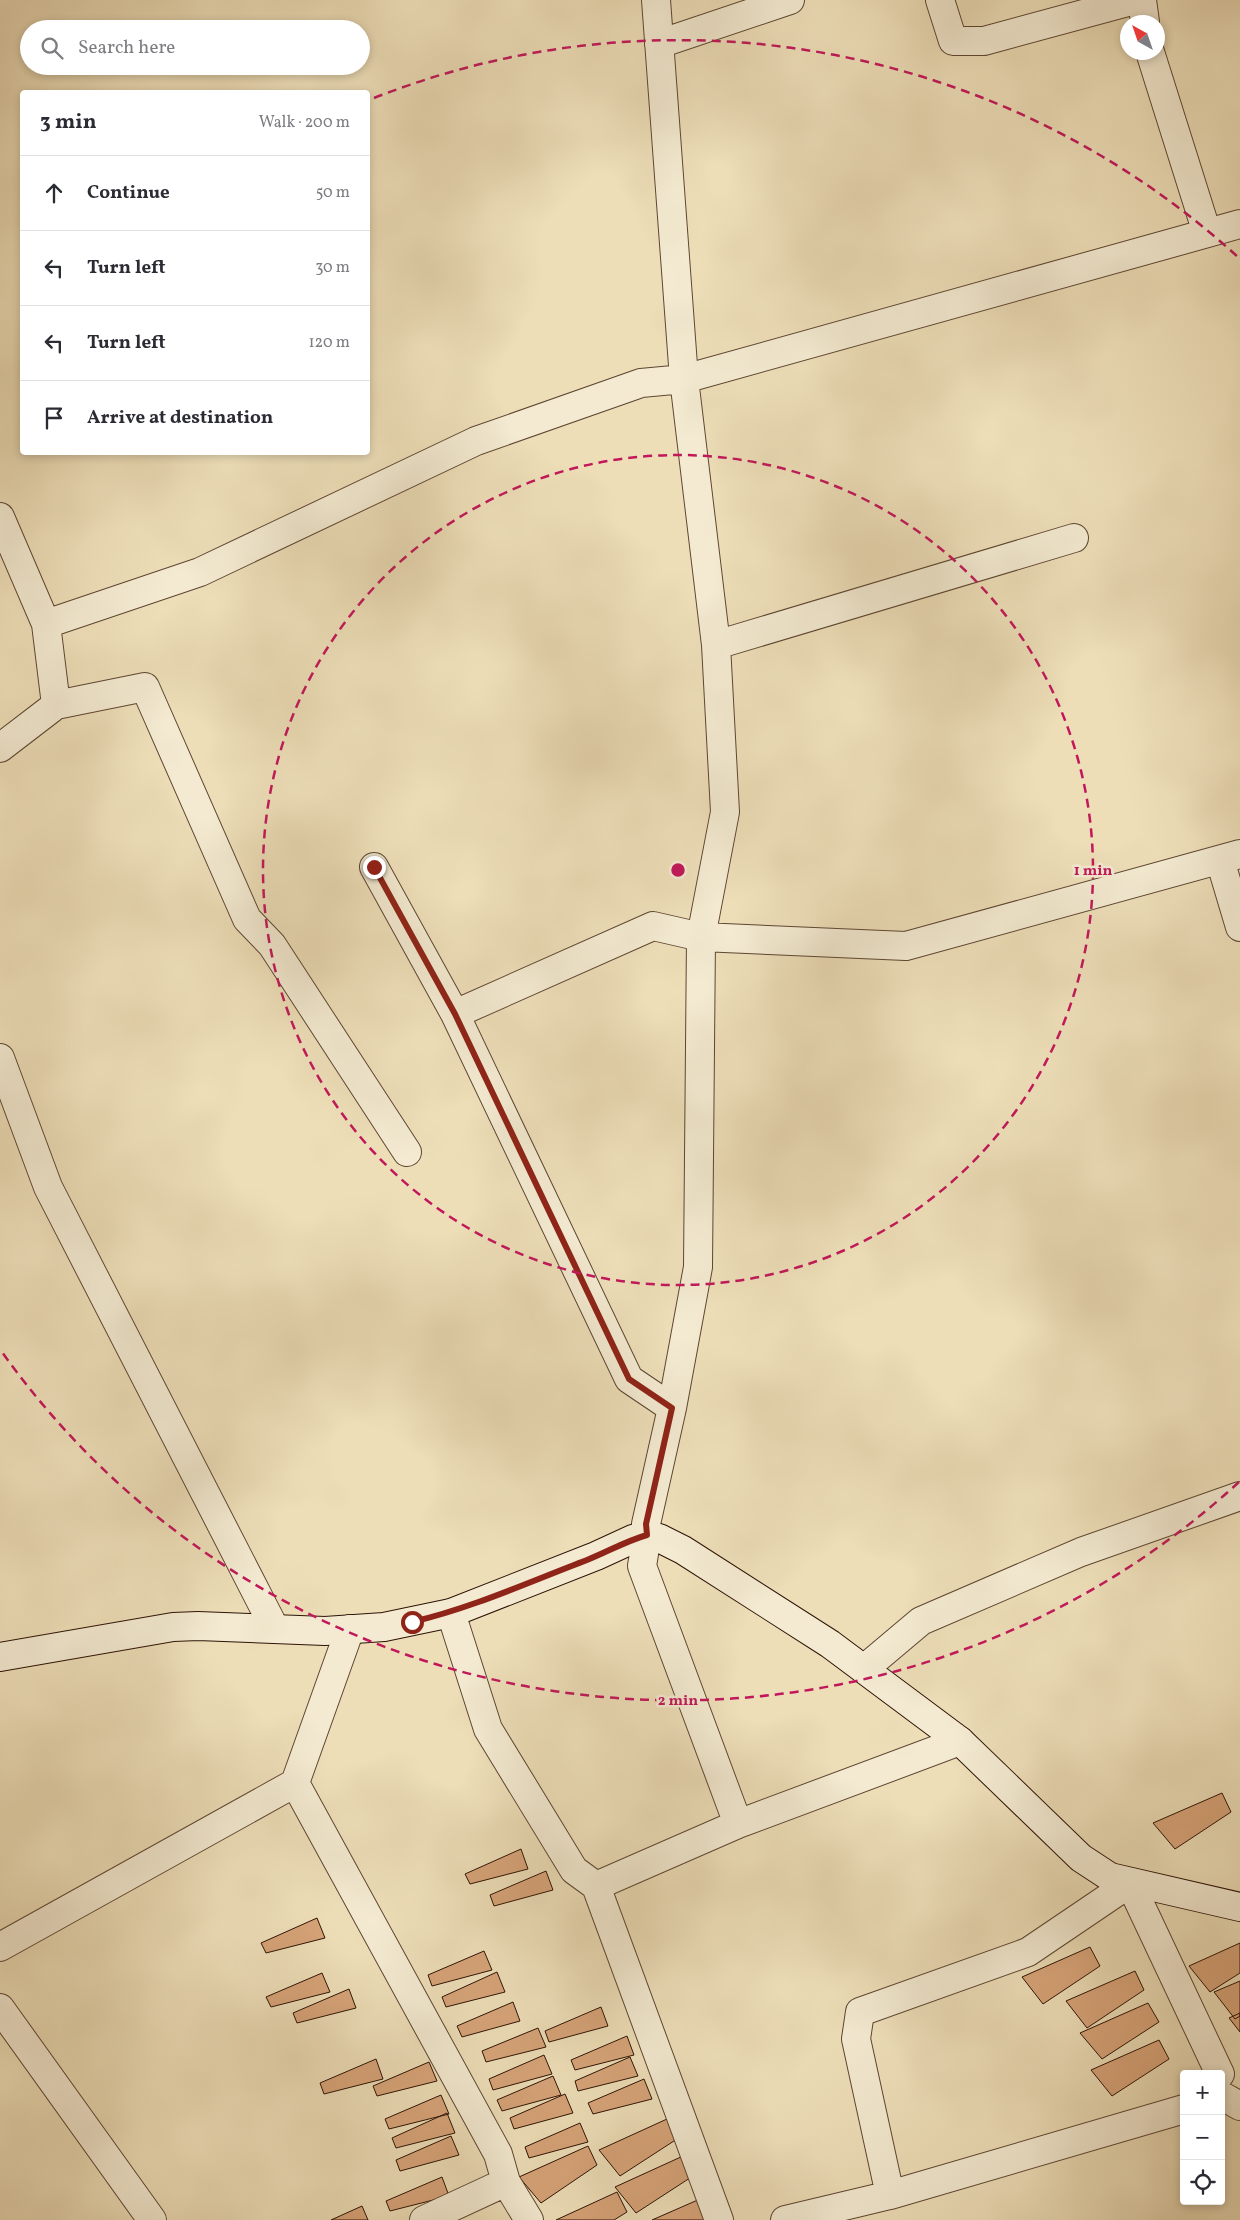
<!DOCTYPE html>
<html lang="en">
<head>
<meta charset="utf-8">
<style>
	body { margin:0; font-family:Vollkorn,serif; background:#f7f7f7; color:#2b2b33 }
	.controls { position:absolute; right:15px; bottom:15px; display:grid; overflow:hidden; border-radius:5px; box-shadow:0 2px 8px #0003 }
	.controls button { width:45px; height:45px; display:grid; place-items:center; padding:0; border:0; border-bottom:1px solid #e1e1e2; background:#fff; color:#2b2b33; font:25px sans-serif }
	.compass { position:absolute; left:1120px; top:15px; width:45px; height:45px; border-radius:50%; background:#fff; box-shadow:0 2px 8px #0003; rotate:320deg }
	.stop { position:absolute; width:15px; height:15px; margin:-11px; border:4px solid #8f2418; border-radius:50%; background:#fff }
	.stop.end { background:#8f2418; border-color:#fff; box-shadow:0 1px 5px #0008 }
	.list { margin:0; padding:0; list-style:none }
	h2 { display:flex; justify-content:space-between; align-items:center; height:65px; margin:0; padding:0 20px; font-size:21px }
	h2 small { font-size:16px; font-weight:400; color:#7c7c81 }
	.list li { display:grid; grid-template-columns:32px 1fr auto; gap:15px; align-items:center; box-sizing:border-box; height:75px; padding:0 20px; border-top:1px solid #e1e1e2 }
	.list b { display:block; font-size:19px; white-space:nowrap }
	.list em { font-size:16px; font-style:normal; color:#7c7c81 }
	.icon { flex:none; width:28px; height:28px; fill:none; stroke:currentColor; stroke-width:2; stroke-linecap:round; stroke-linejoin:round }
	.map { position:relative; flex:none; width:1240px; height:2220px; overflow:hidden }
	.search { position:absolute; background:#fff; box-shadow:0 2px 8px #0003; left:20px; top:20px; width:350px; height:55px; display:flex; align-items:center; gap:12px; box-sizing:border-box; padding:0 18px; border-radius:28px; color:#7c7c81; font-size:19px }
	.panel { position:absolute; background:#fff; box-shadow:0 2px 8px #0003; left:20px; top:90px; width:350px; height:365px; border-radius:5px }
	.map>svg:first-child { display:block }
	.building { fill:#d7a479; stroke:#2e1305 }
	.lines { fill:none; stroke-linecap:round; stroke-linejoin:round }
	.street-casing { stroke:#5e4632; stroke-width:30 }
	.secondary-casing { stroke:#2e1305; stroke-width:30 }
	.street { stroke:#f3ead1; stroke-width:28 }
	.secondary { stroke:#f3ead1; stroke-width:28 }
	.route { stroke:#8f2418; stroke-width:6 }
	.ring { fill:none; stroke:#c2185b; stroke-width:2.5; stroke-dasharray:9 6 }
	.centre { fill:#c2185b; stroke:#f3ead1; stroke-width:2.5 }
	.ring-label { font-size:15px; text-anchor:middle; font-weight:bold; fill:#c2185b; stroke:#f3ead1; stroke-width:5; stroke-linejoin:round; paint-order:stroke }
</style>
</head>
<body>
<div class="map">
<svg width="1240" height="2220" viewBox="0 0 1240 2220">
	<rect width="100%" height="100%" fill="#eddeb8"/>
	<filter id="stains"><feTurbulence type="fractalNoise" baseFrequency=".004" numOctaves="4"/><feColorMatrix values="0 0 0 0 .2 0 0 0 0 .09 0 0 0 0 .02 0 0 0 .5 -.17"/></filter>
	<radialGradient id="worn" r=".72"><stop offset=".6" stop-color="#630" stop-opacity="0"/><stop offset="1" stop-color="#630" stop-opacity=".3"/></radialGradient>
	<path class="building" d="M 1222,1793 L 1231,1812 L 1175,1849 L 1153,1823 Z
		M 521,1849 L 528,1869 L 470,1884 L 465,1874 Z
		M 546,1871 L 553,1890 L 494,1906 L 490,1895 Z
		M 317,1918 L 325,1938 L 266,1953 L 261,1943 Z
		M 1240,1943 L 1240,1973 L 1210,1992 L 1189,1966 Z
		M 1090,1947 L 1100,1966 L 1043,2004 L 1022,1977 Z
		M 484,1951 L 492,1970 L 432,1986 L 428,1975 Z
		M 1135,1971 L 1144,1990 L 1087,2028 L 1066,2001 Z
		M 497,1972 L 505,1992 L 446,2007 L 442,1997 Z
		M 322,1973 L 330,1992 L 271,2007 L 266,1997 Z
		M 1240,1981 L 1240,2016 L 1235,2019 L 1214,1992 Z
		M 349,1989 L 356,2008 L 297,2023 L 293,2013 Z
		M 513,2002 L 520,2021 L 462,2037 L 457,2026 Z
		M 1148,2003 L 1159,2022 L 1102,2059 L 1080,2033 Z
		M 601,2007 L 608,2026 L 549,2042 L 545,2031 Z
		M 1240,2013 L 1240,2032 L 1229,2018 Z
		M 538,2028 L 546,2047 L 486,2062 L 482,2051 Z
		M 627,2036 L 634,2055 L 575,2070 L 571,2060 Z
		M 1159,2040 L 1169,2059 L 1112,2096 L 1091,2070 Z
		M 544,2055 L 552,2074 L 493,2090 L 489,2079 Z
		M 630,2057 L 638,2076 L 578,2091 L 575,2081 Z
		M 376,2059 L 383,2079 L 324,2094 L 320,2083 Z
		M 429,2062 L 437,2081 L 377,2096 L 373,2086 Z
		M 553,2076 L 561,2095 L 502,2111 L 497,2100 Z
		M 644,2079 L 652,2099 L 593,2114 L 588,2103 Z
		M 565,2094 L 573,2113 L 514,2129 L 510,2118 Z
		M 441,2095 L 449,2114 L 389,2129 L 385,2119 Z
		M 447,2113 L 455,2133 L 396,2148 L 392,2138 Z
		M 667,2119 L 677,2139 L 620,2176 L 599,2150 Z
		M 580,2123 L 588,2142 L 529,2158 L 525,2147 Z
		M 451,2136 L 459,2155 L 400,2171 L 396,2160 Z
		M 588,2146 L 597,2165 L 541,2203 L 519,2177 Z
		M 683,2156 L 693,2176 L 636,2213 L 615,2187 Z
		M 442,2177 L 449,2196 L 390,2211 L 386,2201 Z
		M 617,2192 L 627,2212 L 614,2220 L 556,2220 Z
		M 700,2199 L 706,2220 L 652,2220 Z
		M 362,2206 L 368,2220 L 331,2220 Z"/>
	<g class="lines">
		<g class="street-casing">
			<path id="street" d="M 656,0 L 684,379 L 716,645 L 725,812 L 701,937 L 698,1267 L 672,1408 L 646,1524 L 647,1535 L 642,1566 L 738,1824
				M 940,0 L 953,41 L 984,41 L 1135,0
				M 1142,0 L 1145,22
				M 659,44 L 790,0
				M 1150,52 L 1207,233
				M 0,517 L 46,624 L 56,705
				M 46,624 L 200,572 L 476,441 L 641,383 L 684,379 L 1240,224
				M 716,645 L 1074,538
				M 0,748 L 56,705 L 145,687 L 247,919 L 272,945 L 407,1152
				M 1220,860 L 1240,927
				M 374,867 L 455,1014 L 629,1379 L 672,1408
				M 455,1014 L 653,926 L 701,937 L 906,946 L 1240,854
				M 0,1058 L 48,1187 L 275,1629
				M 451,1613 L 488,1729 L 574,1870 L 596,1886 L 719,2220
				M 864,1669 L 921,1621 L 1081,1552 L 1240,1496
				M 295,1783 L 498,2154 L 506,2182 L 529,2220
				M 596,1886 L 738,1824 L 960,1741
				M 0,1947 L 295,1783 L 350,1629
				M 0,2008 L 152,2220
				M 1221,2098 L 1224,2097 L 1240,2106
				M 890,2195 L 856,2039 L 860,2012 L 1028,1952 L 1130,1883 L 1220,2074
				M 424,2220 L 506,2182
				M 785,2220 L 890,2195 L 1184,2109"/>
		</g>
		<g class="secondary-casing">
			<path id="secondary" d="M 0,1657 L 173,1627 L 198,1626 L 325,1631 L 384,1627 L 451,1613 L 596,1556 L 633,1539 L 647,1535 L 659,1538 L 683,1550 L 830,1644 L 960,1741 L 1081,1858 L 1110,1877 L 1240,1907"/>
		</g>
		<use href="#street" class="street"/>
		<use href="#secondary" class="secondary"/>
	</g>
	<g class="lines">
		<path class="route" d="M 374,867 L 455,1014 L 629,1379 L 672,1408 L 646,1524 L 647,1535 C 626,1541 607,1552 587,1560 C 529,1582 472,1608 412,1622"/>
	</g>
	<g class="ring">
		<circle cx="678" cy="870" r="415"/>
		<path d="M1239 1482A830 830 0 0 1 2 1352M374 98A830 830 0 0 1 1239 258"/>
	</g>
	<circle cx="678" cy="870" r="8" class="centre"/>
	<g class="ring-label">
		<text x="1093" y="875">1 min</text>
		<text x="678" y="1705">2 min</text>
	</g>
	<rect width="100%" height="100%" filter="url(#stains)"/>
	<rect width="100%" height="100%" fill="url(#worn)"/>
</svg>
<div class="controls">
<button>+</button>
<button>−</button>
<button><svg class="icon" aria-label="locate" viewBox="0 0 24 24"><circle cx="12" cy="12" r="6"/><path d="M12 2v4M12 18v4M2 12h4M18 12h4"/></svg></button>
</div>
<svg class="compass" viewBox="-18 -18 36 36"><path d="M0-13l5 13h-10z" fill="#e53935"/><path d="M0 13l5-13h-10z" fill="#7c7c81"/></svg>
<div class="stop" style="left:412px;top:1622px"></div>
<div class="stop end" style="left:374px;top:867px"></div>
<div class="search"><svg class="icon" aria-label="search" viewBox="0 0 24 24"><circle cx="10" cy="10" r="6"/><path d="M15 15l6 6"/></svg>Search here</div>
<section class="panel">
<h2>3 min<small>Walk · 200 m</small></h2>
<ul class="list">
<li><svg class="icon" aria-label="ahead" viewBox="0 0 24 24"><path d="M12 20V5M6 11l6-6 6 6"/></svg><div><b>Continue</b></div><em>50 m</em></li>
<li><svg class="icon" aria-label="left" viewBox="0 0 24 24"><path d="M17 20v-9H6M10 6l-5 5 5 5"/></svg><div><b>Turn left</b></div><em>30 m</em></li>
<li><svg class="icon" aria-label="left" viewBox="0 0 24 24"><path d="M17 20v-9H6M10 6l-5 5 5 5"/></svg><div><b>Turn left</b></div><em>120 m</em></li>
<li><svg class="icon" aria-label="arrive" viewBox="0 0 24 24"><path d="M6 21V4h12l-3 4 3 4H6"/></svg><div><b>Arrive at destination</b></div></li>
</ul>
</section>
</div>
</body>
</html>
